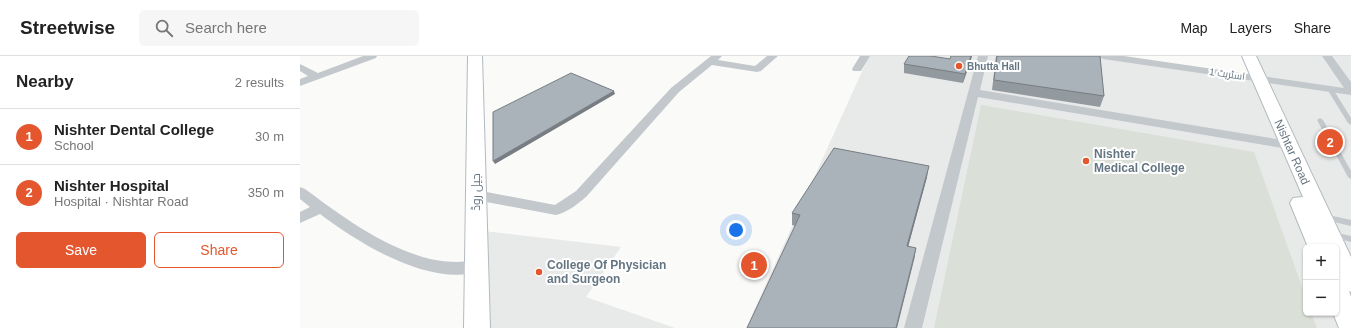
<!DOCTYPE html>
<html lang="en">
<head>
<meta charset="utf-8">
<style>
	body { margin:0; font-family:Arial,Cairo,sans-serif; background:#f6f6f6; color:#222 }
	.controls { position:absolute; right:12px; bottom:12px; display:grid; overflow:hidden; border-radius:6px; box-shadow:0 1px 3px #0004 }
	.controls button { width:36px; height:36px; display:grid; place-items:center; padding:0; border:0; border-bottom:1px solid #e0e0e0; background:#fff; color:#222; font:20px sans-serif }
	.you { position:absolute; left:436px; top:174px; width:14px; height:14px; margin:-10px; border:3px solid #fff; border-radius:50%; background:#1a73e8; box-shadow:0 0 0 6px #1a73e833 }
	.badge { display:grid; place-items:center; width:26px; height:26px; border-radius:50%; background:#e4572e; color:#fff; font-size:13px; font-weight:700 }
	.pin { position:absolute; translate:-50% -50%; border:2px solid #fff; box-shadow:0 1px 4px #0006 }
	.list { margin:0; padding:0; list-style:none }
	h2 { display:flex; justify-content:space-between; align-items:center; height:52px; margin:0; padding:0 16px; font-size:17px }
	h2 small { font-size:13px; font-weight:400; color:#767676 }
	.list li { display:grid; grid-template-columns:26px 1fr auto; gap:12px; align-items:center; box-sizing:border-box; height:56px; padding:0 16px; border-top:1px solid #e0e0e0 }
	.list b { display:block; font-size:15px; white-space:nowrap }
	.list p { margin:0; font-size:13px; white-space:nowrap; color:#767676 }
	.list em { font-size:13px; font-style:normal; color:#767676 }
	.actions { display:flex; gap:8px; padding:12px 16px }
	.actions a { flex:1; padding:9px 0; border:1px solid #e4572e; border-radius:6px; text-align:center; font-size:14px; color:#e4572e }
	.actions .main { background:#e4572e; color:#fff }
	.icon { flex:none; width:22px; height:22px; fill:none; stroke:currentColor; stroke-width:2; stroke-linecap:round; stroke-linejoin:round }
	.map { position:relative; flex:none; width:1051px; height:272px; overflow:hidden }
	header { display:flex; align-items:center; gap:24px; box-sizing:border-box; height:56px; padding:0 20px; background:#fff; border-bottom:1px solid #e0e0e0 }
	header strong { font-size:19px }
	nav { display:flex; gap:22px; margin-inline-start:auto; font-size:14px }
	.search { width:280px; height:36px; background:#f6f6f6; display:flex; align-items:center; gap:10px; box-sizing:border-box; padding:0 14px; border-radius:6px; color:#767676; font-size:15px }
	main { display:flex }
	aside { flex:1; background:#fff }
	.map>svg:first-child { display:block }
	.built { fill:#e8e9e9; fill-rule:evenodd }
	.green { fill:#dadfd7 }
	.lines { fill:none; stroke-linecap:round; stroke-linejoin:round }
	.secondary-casing { stroke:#b3babf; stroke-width:2 }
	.lane { fill:#c3c8cc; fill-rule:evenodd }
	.street { fill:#c3c8cc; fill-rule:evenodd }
	.secondary { fill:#fff; fill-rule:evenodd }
	.wall { fill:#929a9f }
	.shaded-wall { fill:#777d82 }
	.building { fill:#aab3b9; stroke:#777d82 }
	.poi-dot { fill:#e4572e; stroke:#fff; stroke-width:1.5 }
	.labels { text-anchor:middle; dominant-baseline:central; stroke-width:4; stroke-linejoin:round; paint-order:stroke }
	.far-poi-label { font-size:10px; font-weight:bold; fill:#657683; stroke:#fff; text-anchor:start }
	.far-street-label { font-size:10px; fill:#657683; stroke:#fff }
	.street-label { font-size:12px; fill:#657683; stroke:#fff }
	.poi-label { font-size:12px; font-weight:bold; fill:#657683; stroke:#fff; text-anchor:start }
</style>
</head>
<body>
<header>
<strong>Streetwise</strong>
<div class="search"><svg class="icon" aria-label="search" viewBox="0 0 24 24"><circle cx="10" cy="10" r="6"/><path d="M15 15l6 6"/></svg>Search here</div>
<nav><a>Map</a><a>Layers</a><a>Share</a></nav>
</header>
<main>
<aside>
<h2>Nearby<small>2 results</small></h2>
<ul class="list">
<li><span class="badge">1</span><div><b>Nishter Dental College</b><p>School</p></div><em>30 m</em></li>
<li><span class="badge">2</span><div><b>Nishter Hospital</b><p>Hospital · Nishtar Road</p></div><em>350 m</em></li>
</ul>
<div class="actions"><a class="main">Save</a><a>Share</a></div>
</aside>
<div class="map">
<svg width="1051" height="272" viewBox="0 0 1051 272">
	<rect width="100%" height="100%" fill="#fafaf8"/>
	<path class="built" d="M 569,0 L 816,0 L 952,19 L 945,0 L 1051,0 L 1051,272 L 446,272 ZM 1006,191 L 1036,191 L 1036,257 L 1006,257 Z
		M 175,174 L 321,191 L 286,241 L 375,272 L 173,272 Z"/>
	<path class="green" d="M 681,49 L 954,96 L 1006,242 L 1006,257 L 1011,257 L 1017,272 L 634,272 Z"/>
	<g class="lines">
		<g class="secondary-casing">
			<path id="secondary" d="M 168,0 L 182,0 L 190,272 L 164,272 Z
				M 942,0 L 956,0 L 1051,201 L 1051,236 L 1049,235 L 1051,241 L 1051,272 L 1039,272 L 1033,257 L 1036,257 L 1036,225 L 1039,225 L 1036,219 L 1036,191 L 1008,191 L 990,147 L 993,142 L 1003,141 Z"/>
		</g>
		<path class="lane" d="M 1030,31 L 1033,33 L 1051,62 L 1051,69 L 1048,67 L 1027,33 Z
			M 1020,62 L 1023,64 L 1051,115 L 1051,123 L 1048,121 L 1017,64 Z
			M 1024,158 L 1051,164 L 1051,170 L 1021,163 L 1020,161 Z
			M 1034,176 L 1051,180 L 1051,186 L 1031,181 L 1030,179 L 1031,177 Z"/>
		<path class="street" d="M 63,0 L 77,0 L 76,2 L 0,30 L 0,23 L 8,20 L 0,15 L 0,8 L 18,17 Z
			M 411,0 L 422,0 L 418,4 L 455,10 L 467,0 L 478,0 L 461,15 L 457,16 L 412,9 L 379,36 L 286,141 C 276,149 268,156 256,159 L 176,144 L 171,142 L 169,139 L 171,136 L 176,134 L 255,149 L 276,135 L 371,32 Z
			M 560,0 L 570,0 L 561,15 L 553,15 L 552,13 Z
			M 678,0 L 688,0 L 680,34 L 988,85 L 994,89 L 988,93 L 678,41 L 622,272 L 604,272 Z
			M 798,0 L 824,0 L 1044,32 L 1022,0 L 1032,0 L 1051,26 L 1051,39 L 803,3 Z
			M 0,131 L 5,133 C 43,161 83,191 130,203 C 139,205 149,206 157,206 C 166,206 173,204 182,207 L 184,211 L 182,215 C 130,232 60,188 20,158 L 0,167 L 0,156 L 10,151 L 0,143 Z"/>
		<use href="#secondary" class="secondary"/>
	</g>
	<path class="wall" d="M 672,0 L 663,27 L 604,17 L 604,8 Z
		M 696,0 L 800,0 L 804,40 L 800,51 L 692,34 Z
		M 627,121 L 608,191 L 616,192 L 614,204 L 492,169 L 492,157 Z"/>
	<path class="shaded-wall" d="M 671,0 L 672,0 L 663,27 L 665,18 Z
		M 314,35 L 315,38 L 195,108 L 193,105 Z
		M 629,110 L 627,121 L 605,202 L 607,190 Z
		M 616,192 L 614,204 L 597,272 L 596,272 Z"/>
	<path class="building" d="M 609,0 L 631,0 L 650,3 L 651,0 L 671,0 L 665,18 L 604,8 Z
		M 697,0 L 800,0 L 804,40 L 694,24 Z
		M 271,17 L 314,35 L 193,105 L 193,56 Z
		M 534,92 L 629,110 L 607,190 L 616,192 L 596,272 L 447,272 L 500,159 L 492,157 Z"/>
	<g class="poi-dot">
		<circle cx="659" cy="10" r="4"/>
		<circle cx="786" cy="105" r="4"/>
		<circle cx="239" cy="216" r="4"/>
	</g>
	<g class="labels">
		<g class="far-poi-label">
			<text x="667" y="10">Bhutta Hall</text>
		</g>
		<g class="far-street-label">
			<text transform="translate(927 18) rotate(8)">اسٹریٹ 1</text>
		</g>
		<g class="street-label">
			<text transform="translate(992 96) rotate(66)">Nishtar Road</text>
			<text transform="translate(176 136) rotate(-90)">جیل روڈ</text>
		</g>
		<g class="poi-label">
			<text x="794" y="98">Nishter<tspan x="794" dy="14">Medical College</tspan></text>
			<text x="247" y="209">College Of Physician<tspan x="247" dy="14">and Surgeon</tspan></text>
		</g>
	</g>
</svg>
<div class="controls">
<button>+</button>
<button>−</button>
</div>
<div class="you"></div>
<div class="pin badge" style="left:454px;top:209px">1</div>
<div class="pin badge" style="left:1030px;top:86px">2</div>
</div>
</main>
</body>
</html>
